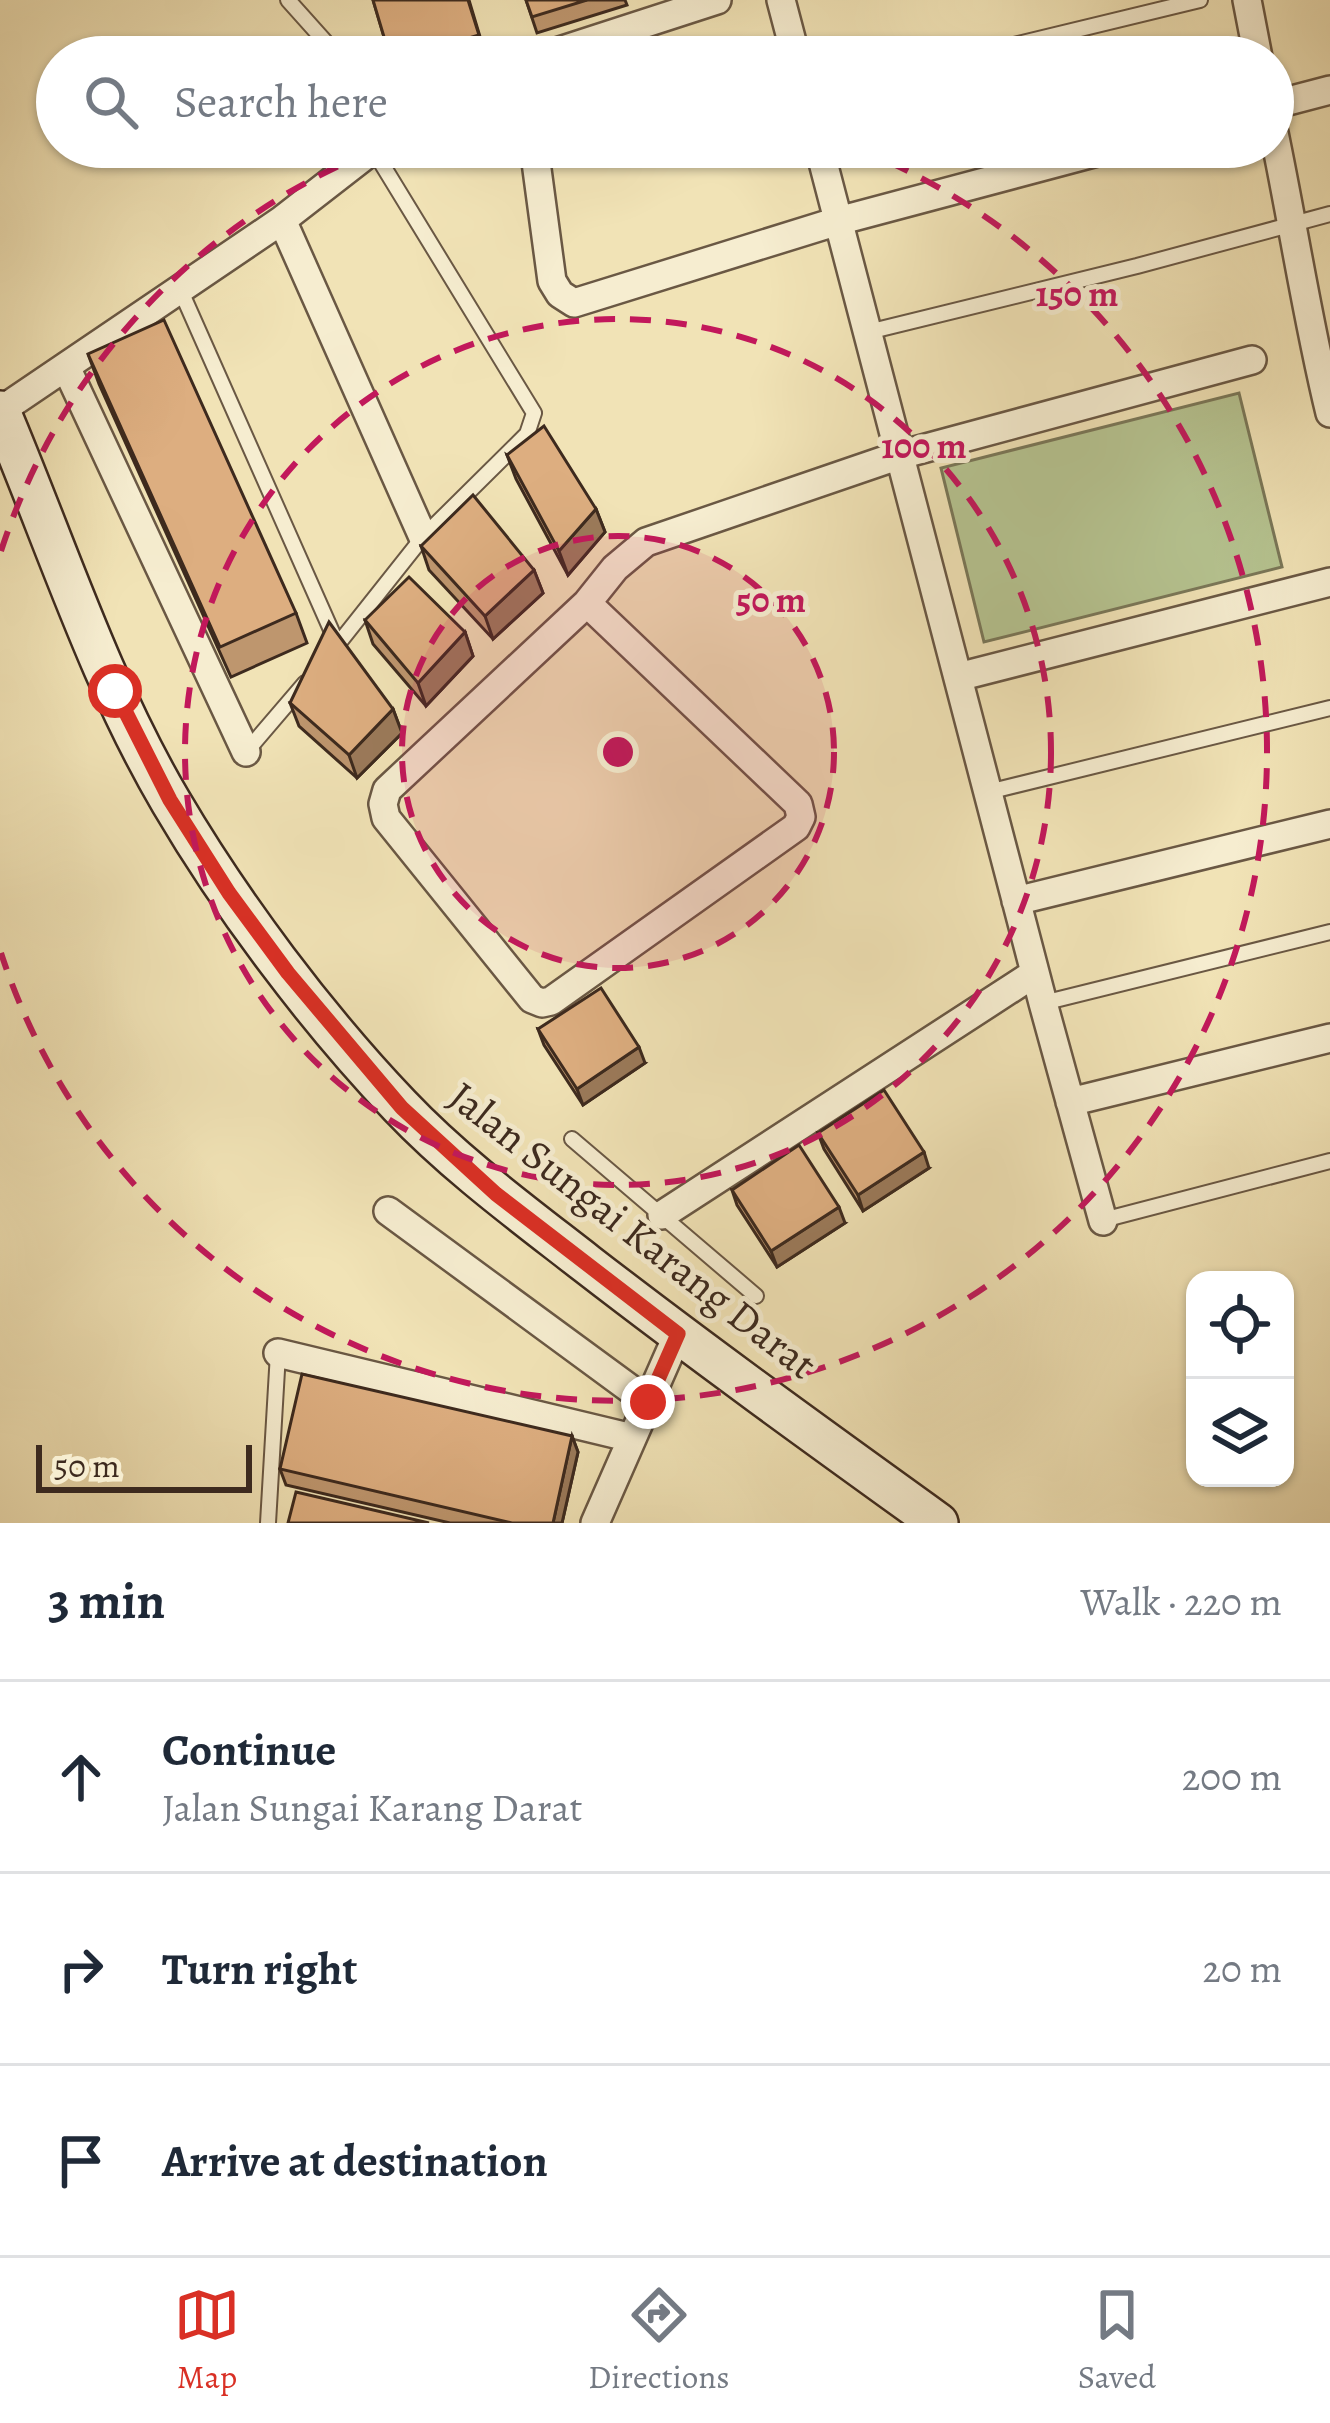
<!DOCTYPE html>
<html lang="en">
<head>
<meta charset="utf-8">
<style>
	body { margin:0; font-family:Alegreya,serif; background:#f6f6f7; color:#1f2937 }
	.controls { position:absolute; right:36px; bottom:36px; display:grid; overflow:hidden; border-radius:24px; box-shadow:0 3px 9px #0004 }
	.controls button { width:108px; height:108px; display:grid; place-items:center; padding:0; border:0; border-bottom:3px solid #e0e1e3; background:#fff; color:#1f2937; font:60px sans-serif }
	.scale { position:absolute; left:36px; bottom:30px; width:216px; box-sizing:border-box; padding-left:12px; border:6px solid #3d2a1e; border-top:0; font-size:33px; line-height:42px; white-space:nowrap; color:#3d2a1e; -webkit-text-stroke:9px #f6edd0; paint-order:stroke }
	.stop { position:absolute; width:36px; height:36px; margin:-27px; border:9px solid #d93025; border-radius:50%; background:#fff }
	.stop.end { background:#d93025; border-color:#fff; box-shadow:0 3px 12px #0008 }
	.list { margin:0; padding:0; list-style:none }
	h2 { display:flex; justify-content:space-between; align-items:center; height:156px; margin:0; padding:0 48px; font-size:51px }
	h2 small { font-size:39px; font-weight:400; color:#747a83 }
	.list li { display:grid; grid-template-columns:78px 1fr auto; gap:36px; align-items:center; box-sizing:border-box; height:192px; padding:0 48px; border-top:3px solid #e0e1e3 }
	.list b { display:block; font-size:45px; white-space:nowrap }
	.list p { margin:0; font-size:39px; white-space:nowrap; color:#747a83 }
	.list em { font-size:39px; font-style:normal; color:#747a83 }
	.icon { flex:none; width:66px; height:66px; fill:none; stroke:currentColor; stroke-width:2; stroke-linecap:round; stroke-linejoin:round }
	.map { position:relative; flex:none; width:1330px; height:1523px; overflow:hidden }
	.search { position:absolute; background:#fff; box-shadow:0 3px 9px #0004; left:36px; right:36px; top:36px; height:132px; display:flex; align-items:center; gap:30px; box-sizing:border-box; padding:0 42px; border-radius:66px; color:#747a83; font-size:45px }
	.sheet { height:732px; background:#fff }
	nav { display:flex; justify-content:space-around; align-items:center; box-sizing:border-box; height:168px; border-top:3px solid #e0e1e3; background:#fff; font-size:33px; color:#747a83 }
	nav a { display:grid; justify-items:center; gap:6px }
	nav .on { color:#d93025 }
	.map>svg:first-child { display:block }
	.green { fill:#b6c491; stroke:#7a7758; stroke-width:3 }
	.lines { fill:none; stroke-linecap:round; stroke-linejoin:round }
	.lane-casing { stroke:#6a5844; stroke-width:18 }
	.street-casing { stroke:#6a5844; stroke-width:32 }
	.secondary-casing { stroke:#3d2a1e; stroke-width:44 }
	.lane { stroke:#f6edd0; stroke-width:14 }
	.street { stroke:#f6edd0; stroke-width:27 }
	.secondary { stroke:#f6edd0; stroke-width:39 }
	.wall { fill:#be966e; stroke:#3d2a1e; stroke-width:3 }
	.shaded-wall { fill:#9b7a5a; stroke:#3d2a1e; stroke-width:3 }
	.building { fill:#ddae80; stroke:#3d2a1e; stroke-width:3 }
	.route { stroke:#d93025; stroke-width:15 }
	.ring { fill:none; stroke:#c2185b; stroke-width:6; stroke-dasharray:21 15 }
	.labels { text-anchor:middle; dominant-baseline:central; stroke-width:10; stroke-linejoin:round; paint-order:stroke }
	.street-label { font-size:42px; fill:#3d2a1e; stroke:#f6edd0 }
	.centre { fill:#c2185b; stroke:#f6edd0; stroke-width:6 }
	.ring-label { font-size:36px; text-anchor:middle; font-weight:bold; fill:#c2185b; stroke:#f6edd0; stroke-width:10; stroke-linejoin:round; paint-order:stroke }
</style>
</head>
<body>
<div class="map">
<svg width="1330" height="1523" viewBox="0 0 1330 1523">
	<rect width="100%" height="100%" fill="#f1e3b6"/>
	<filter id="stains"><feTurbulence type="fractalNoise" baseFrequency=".00167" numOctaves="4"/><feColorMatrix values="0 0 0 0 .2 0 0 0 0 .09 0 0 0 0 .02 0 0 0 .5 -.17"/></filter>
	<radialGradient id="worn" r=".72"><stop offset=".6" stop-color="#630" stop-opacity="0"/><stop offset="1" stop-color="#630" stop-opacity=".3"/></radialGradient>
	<path class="green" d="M 1239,393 L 1282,567 L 984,642 L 941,468 Z"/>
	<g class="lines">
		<g class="lane-casing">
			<path id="lane" d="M 288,0 L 339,57
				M 964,57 L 1200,0
				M 180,289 L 336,641
				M 868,332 L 1137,266 L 1330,214
				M 331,653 L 423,537 L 527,434 L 534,413 L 374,151
				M 246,752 L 305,683
				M 988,792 L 1330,708
				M 1043,1003 L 1330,932
				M 572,1139 L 756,1296
				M 1103,1220 L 1330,1161
				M 268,1523 L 278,1353"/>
		</g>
		<g class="street-casing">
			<path id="street" d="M 781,0 L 796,57
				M 1247,0 L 1258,57
				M 541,57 L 717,0
				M 1273,105 L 1330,90
				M 1273,128 C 1293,223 1307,319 1330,413
				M 534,147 L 552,281 L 560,294 L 574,303 L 838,221 L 1116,147
				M 819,147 L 1043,1003 L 1103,1221
				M 282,220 L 423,537
				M 66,367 L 246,752
				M 0,411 L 282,220 L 376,147
				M 587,603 L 798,804 L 801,817 L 796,827 L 551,1001 L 542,1003 L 532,999 L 386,818 L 383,804 L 387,790 L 587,603 L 615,568 L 646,542 L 900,455 L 1252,360
				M 958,677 L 1330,582
				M 1016,901 L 1330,824
				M 1070,1102 L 1330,1038
				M 388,1211 L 648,1402
				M 662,1215 L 1035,973
				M 278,1353 L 632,1438
				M 595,1523 L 678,1334"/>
		</g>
		<g class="secondary-casing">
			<path id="secondary" d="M 0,411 C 55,541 99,680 171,802 C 232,906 317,1019 400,1106 C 456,1165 523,1214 587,1264 C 702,1353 820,1438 938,1523"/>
		</g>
		<use href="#lane" class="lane"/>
		<use href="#street" class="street"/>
		<use href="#secondary" class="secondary"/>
	</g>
	<path class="wall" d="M 373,0 L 469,0 L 484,50 L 463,57 L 390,57 Z
		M 526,0 L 625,0 L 627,5 L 537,33 Z
		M 88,354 L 296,613 L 307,643 L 231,677 L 99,384 Z
		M 507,455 L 596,509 L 605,532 L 568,575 L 516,479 Z
		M 421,546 L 534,570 L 543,593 L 493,639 L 429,570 Z
		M 365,620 L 465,632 L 473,656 L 426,706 L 373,644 Z
		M 290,703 L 393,709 L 402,733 L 357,778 L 299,726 Z
		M 538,1029 L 645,1063 L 583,1105 L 544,1045 Z
		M 818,1133 L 929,1168 L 863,1211 L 824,1149 Z
		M 732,1190 L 845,1223 L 777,1267 L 737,1205 Z
		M 572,1436 L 578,1452 L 562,1523 L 450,1523 L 286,1485 L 280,1469 Z"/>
	<path class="shaded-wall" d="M 596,509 L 605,532 L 568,575 L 559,551 Z
		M 534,570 L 543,593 L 493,639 L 485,616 Z
		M 465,632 L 473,656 L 426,706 L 418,683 Z
		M 393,709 L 402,733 L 357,778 L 349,755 Z
		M 639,1047 L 645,1063 L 583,1105 L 577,1089 Z
		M 924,1152 L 929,1168 L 863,1211 L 858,1195 Z
		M 839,1207 L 845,1223 L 777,1267 L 771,1251 Z
		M 572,1436 L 578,1452 L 562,1523 L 553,1523 Z"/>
	<path class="building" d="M 373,0 L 468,0 L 479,35 L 405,57 L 390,57 Z
		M 526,0 L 587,0 L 532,17 Z
		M 164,320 L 296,613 L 220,647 L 88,354 Z
		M 544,426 L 596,509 L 559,551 L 507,455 Z
		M 473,495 L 534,570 L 485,616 L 421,546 Z
		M 409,577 L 465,632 L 418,683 L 365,620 Z
		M 329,622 L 393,709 L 349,755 L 290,703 Z
		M 601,988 L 639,1047 L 577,1089 L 538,1029 Z
		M 884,1090 L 924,1152 L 858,1195 L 818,1133 Z
		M 799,1145 L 839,1207 L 771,1251 L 732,1190 Z
		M 302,1374 L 572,1436 L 553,1523 L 512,1523 L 280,1469 Z
		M 296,1492 L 429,1523 L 288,1523 Z"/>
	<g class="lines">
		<path class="route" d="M 115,691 L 170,800 L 229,893 L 288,973 L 402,1108 L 496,1194 L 678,1334 L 648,1402"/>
	</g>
	<circle cx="618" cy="752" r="216" fill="#c2185b" fill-opacity=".12"/>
	<g class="ring">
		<circle cx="618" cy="752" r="216"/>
		<circle cx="618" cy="752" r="433"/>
		<path d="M1 551A649 649 0 0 1 380 148M856 148A649 649 0 1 1 1 953"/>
	</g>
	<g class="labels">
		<g class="street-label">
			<text transform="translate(633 1230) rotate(38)">Jalan Sungai Karang Darat</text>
		</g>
	</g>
	<circle cx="618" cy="752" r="18" class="centre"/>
	<g class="ring-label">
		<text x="1077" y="306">150 m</text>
		<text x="924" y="458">100 m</text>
		<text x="771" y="612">50 m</text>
	</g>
	<rect width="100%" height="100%" filter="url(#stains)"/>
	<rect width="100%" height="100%" fill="url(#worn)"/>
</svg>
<div class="controls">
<button><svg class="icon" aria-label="locate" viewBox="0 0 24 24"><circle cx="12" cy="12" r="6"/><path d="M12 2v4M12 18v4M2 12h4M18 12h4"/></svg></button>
<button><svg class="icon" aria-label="layers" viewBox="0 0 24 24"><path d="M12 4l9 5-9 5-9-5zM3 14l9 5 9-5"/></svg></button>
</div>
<div class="scale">50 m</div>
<div class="stop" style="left:115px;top:691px"></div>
<div class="stop end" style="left:648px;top:1402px"></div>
<div class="search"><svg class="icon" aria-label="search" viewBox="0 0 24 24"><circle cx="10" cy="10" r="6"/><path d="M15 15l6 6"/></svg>Search here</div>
</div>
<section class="sheet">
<h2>3 min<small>Walk · 220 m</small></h2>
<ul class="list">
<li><svg class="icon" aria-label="ahead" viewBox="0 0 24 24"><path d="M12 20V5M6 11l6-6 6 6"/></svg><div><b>Continue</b><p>Jalan Sungai Karang Darat</p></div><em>200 m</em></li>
<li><svg class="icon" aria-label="right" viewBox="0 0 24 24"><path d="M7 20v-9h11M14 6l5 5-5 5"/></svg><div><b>Turn right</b></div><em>20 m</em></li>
<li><svg class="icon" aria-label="arrive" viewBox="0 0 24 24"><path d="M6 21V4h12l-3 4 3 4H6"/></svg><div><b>Arrive at destination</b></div></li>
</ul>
</section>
<nav>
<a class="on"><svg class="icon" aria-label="map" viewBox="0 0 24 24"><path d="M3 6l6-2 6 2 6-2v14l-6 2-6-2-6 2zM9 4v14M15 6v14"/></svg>Map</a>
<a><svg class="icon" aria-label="directions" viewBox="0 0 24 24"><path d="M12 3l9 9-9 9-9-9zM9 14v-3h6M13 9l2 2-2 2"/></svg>Directions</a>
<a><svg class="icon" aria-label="saved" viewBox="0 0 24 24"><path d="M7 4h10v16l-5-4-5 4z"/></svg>Saved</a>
</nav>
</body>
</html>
